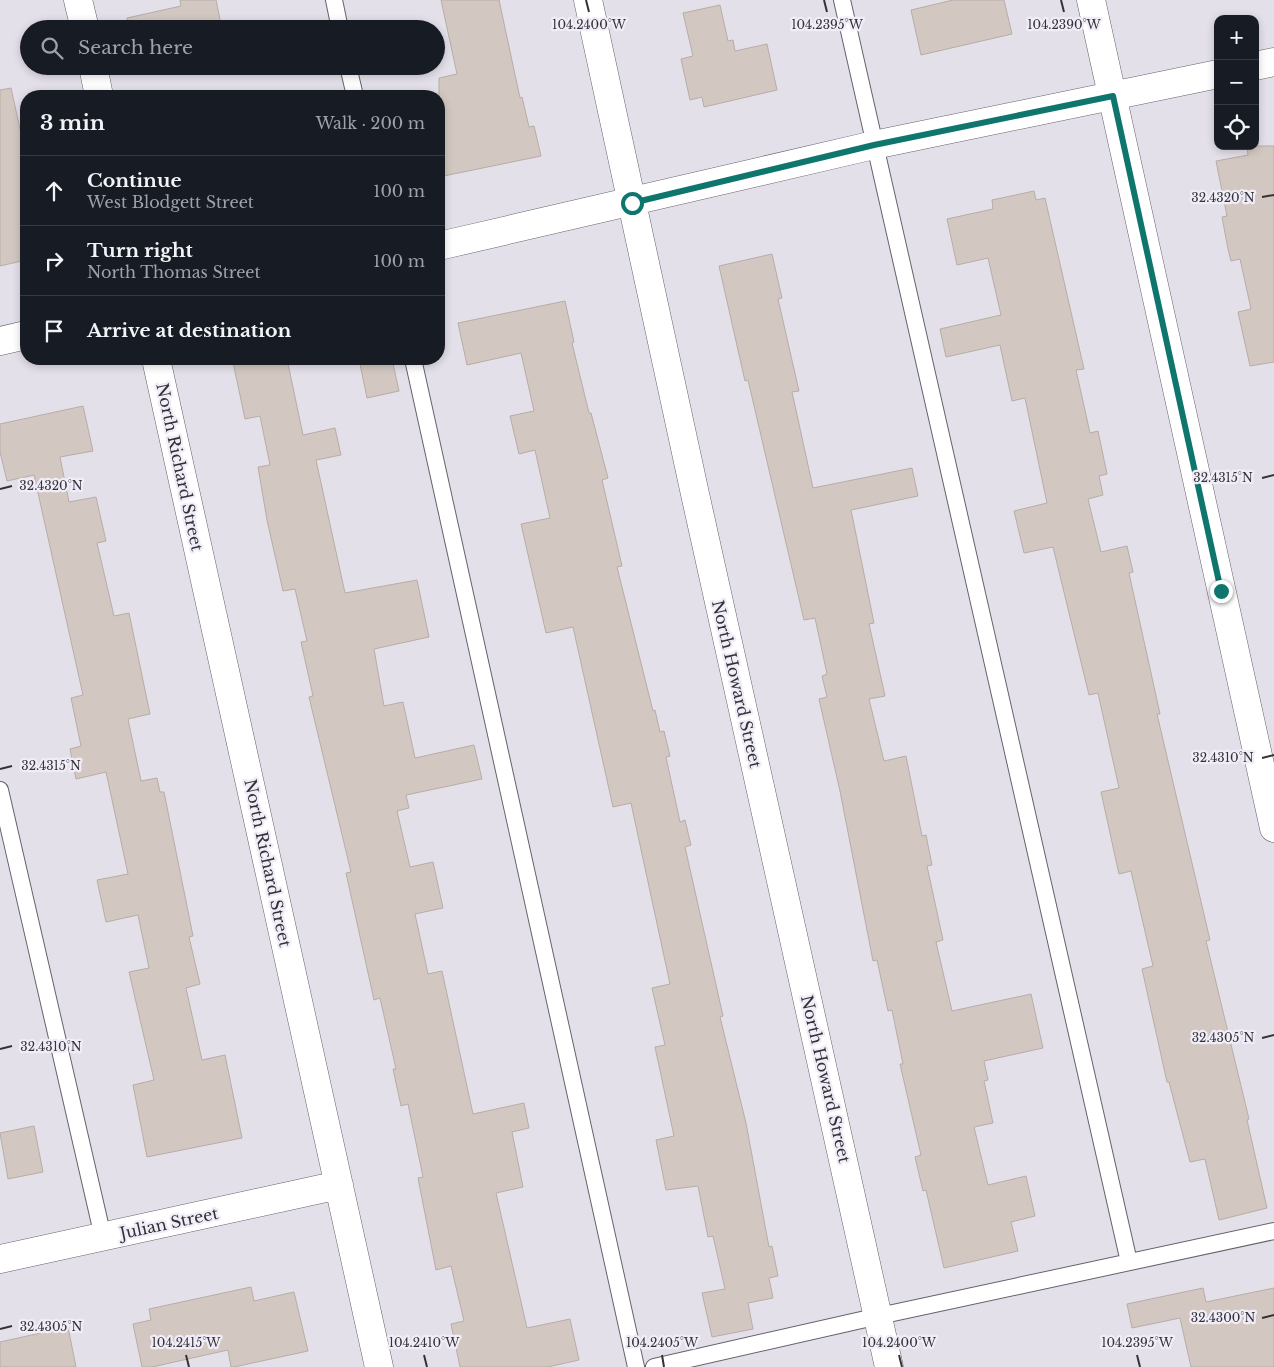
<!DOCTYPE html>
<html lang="en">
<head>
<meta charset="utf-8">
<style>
	body { margin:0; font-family:"Libre Baskerville",serif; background:#242831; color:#f1f3f6 }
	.controls { position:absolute; right:15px; top:15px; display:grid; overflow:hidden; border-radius:10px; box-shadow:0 2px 8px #0003 }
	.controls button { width:45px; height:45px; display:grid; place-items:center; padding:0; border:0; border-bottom:1px solid #363941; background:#171b24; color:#f1f3f6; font:25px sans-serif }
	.stop { position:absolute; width:15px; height:15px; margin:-11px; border:4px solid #0f766e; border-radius:50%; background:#fff }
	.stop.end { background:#0f766e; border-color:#fff; box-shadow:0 1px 5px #0008 }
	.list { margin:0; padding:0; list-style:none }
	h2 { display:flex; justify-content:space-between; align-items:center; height:65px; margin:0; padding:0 20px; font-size:21px }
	h2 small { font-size:16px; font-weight:400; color:#9ea1a6 }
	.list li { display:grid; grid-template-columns:32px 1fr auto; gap:15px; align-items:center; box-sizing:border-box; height:70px; padding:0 20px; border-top:1px solid #363941 }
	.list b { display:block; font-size:19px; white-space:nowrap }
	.list p { margin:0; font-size:16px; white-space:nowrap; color:#9ea1a6 }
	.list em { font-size:16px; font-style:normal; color:#9ea1a6 }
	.icon { flex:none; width:28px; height:28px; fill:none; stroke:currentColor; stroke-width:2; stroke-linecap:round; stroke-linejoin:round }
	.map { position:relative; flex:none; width:1274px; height:1367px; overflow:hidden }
	.search { position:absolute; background:#171b24; box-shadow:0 2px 8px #0003; left:20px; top:20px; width:425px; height:55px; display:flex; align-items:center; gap:12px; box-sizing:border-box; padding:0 18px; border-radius:28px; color:#9ea1a6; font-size:19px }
	.panel { position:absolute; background:#171b24; box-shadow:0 2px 8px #0003; left:20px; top:90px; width:425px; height:275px; border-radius:20px }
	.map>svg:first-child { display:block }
	.building { fill:#d2c8c1; stroke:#b7ada7 }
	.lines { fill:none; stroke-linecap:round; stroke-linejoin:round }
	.service-casing { stroke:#66626b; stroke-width:18 }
	.minor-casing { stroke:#66626b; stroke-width:29 }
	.service { stroke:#fff; stroke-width:16 }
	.minor { stroke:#fff; stroke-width:28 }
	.route { stroke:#0f766e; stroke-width:6 }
	.ticks { fill:none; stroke:#343236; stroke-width:2 }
	.labels { text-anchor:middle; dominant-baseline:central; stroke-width:4.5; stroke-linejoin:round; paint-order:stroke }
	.street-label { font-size:16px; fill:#343236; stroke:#f1edf8 }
	.ticks-label { font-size:12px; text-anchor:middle; fill:#343236; stroke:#f1edf8; stroke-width:4.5; stroke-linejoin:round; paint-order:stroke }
</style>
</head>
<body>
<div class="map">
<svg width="1274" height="1367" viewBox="0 0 1274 1367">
	<rect width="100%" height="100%" fill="#e4e0ea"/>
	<path class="building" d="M 180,0 L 216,0 L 222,29 L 128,29 L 127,18 L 181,6 Z
		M 441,0 L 499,0 L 520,98 L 522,97 L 529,127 L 534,126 L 541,156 L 439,177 L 439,78 L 457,74 Z
		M 953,0 L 1004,0 L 1012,34 L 921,55 L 911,10 Z
		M 720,5 L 728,41 L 733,40 L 735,51 L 767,44 L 777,90 L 704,107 L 702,97 L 690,100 L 681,59 L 693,56 L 683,13 Z
		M 11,88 L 26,156 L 26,260 L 0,266 L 0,90 Z
		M 1247,146 L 1274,146 L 1274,362 L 1250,366 L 1238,312 L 1251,309 L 1240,259 L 1231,261 L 1228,249 L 1222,217 L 1227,216 L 1216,161 L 1248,155 Z
		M 1034,191 L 1036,200 L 1045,198 L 1084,369 L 1076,370 L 1090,433 L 1098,431 L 1107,474 L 1099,476 L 1103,495 L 1088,499 L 1101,552 L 1127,546 L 1133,572 L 1129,573 L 1160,714 L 1157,714 L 1210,940 L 1206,941 L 1249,1119 L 1247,1120 L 1267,1208 L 1219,1220 L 1205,1159 L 1190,1162 L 1169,1082 L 1167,1082 L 1142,969 L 1153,966 L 1131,871 L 1119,874 L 1101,792 L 1119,788 L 1098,693 L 1089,695 L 1053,547 L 1024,553 L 1014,511 L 1047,503 L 1025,398 L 1012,401 L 1000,345 L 946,357 L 940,329 L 1001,315 L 988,258 L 957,265 L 947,219 L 993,209 L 992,200 Z
		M 772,254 L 782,298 L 778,299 L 799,391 L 792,392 L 813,488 L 912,468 L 918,496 L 851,510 L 874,623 L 869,624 L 885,696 L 869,699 L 884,761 L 906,756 L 922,836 L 926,835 L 932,865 L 927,866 L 943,940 L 936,942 L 952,1011 L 1031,994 L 1043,1048 L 984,1061 L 988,1080 L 984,1081 L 993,1123 L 974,1127 L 988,1185 L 1026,1176 L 1035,1216 L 1011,1222 L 1018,1251 L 944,1268 L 926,1190 L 923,1191 L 915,1157 L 921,1155 L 900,1064 L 903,1064 L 892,1010 L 888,1011 L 877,960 L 873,961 L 840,791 L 819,699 L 827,697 L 822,676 L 827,674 L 815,618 L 804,620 L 748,380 L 745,381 L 719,266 Z
		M 565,301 L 574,342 L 572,343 L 589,413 L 591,413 L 608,478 L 602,480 L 622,566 L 617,567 L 653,711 L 655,710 L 660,732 L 664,731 L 670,756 L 666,757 L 680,822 L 685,820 L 691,845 L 685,847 L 723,1016 L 720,1017 L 746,1123 L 769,1247 L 772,1246 L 778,1276 L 769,1278 L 773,1298 L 748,1303 L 753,1329 L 712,1337 L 702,1293 L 725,1289 L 713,1236 L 708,1237 L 698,1186 L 666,1190 L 656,1140 L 674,1136 L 655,1047 L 665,1045 L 652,988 L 670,984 L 631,803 L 613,807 L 573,627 L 546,633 L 521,524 L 550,518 L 535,450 L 519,454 L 510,416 L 534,411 L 521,353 L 467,365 L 458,323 Z
		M 248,359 L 287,359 L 303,435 L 335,428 L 341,455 L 316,460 L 345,593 L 417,580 L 429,637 L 374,649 L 384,706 L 403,702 L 415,758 L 474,745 L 482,779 L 406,795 L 409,808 L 397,811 L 410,867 L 433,862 L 443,908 L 415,914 L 428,974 L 442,971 L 473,1114 L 524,1103 L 529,1128 L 512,1132 L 523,1187 L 496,1193 L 527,1328 L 570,1319 L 579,1360 L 548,1367 L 460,1367 L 451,1324 L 464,1321 L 451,1266 L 436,1270 L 418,1178 L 423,1177 L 408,1104 L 401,1106 L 393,1069 L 396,1069 L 380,998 L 374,1000 L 346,873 L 351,872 L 309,697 L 313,696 L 301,642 L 307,641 L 295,589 L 283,591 L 267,520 L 258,467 L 270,465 L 260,416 L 245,419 L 233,362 Z
		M 381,359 L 392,359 L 399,391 L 367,398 L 360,364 Z
		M 83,406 L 93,451 L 60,457 L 69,502 L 96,497 L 106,541 L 97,543 L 114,616 L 129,613 L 150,714 L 128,719 L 141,781 L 157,778 L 160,792 L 164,792 L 193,936 L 189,937 L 200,984 L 186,988 L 202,1060 L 225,1055 L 242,1138 L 147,1157 L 133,1085 L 154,1080 L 129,972 L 149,968 L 138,915 L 106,922 L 97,880 L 128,874 L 106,772 L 76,779 L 70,749 L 81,746 L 71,698 L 83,695 L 34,475 L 7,481 L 0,452 L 0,424 Z
		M 34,1126 L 43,1172 L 8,1179 L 0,1133 Z
		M 251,1287 L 254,1301 L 294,1292 L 308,1351 L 234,1367 L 231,1367 L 228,1350 L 152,1367 L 142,1367 L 133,1324 L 151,1320 L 149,1309 Z
		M 1203,1288 L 1206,1302 L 1274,1288 L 1274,1367 L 1191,1367 L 1180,1318 L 1132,1328 L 1127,1304 Z
		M 68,1327 L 76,1367 L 0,1367 L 0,1342 Z"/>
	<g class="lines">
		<g class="service-casing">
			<path id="service" d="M 334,0 L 340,29
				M 842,0 L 1129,1262
				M 348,66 L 355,96
				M 413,359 L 636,1367
				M 0,790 L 103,1237
				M 654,1367 L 879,1316 L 1274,1231"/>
		</g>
		<g class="minor-casing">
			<path id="minor" d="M 78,0 L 85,29
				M 588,0 L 695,494 L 889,1367
				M 1091,0 L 1274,828
				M 93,66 L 99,96
				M 1255,66 L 1274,62
				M 439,246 L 874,145 L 1218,74
				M 0,341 L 26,335
				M 156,359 L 379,1367
				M 0,1259 L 339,1185"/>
		</g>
		<use href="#service" class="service"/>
		<use href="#minor" class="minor"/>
	</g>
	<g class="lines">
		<path class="route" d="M 632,203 L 874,145 L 1113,96 L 1221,591"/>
	</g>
	<path class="ticks" d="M 586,0 L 589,12M 824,0 L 827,12M 1061,0 L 1064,12M 1262,197 L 1274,195M 1262,478 L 1274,475M 0,489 L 12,486M 1262,758 L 1274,755M 0,769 L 12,766M 1262,1038 L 1274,1035M 0,1049 L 12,1046M 1262,1318 L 1274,1315M 0,1329 L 12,1326M 186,1355 L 189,1367M 424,1355 L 427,1367M 662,1355 L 664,1367M 899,1355 L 902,1367M 1137,1355 L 1140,1367"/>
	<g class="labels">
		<g class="street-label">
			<text transform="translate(180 467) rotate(78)">North Richard Street</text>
			<text transform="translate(737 684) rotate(77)">North Howard Street</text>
			<text transform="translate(268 863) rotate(78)">North Richard Street</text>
			<text transform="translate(826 1079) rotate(77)">North Howard Street</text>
			<text transform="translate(169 1223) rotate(-12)">Julian Street</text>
		</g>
	</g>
	<g class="ticks-label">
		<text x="589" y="29">104.2400°W</text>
		<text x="827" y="29">104.2395°W</text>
		<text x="1064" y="29">104.2390°W</text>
		<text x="1223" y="202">32.4320°N</text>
		<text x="1223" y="482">32.4315°N</text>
		<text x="51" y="490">32.4320°N</text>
		<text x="1223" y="762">32.4310°N</text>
		<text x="51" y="770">32.4315°N</text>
		<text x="1223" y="1042">32.4305°N</text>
		<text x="51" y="1051">32.4310°N</text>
		<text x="1223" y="1322">32.4300°N</text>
		<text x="51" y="1331">32.4305°N</text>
		<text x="186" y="1347">104.2415°W</text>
		<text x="424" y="1347">104.2410°W</text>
		<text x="662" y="1347">104.2405°W</text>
		<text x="899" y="1347">104.2400°W</text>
		<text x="1137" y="1347">104.2395°W</text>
	</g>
</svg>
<div class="controls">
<button>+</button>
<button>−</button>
<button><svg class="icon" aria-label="locate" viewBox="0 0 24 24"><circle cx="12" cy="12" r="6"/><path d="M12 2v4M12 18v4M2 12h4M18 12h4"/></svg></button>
</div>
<div class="stop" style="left:632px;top:203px"></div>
<div class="stop end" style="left:1221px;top:591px"></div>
<div class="search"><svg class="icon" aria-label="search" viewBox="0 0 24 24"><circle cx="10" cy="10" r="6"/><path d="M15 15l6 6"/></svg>Search here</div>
<section class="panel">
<h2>3 min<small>Walk · 200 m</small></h2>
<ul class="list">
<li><svg class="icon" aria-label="ahead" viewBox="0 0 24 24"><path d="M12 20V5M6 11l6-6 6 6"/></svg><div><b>Continue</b><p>West Blodgett Street</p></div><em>100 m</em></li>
<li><svg class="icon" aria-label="right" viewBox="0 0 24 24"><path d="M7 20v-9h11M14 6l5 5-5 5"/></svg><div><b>Turn right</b><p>North Thomas Street</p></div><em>100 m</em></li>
<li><svg class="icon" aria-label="arrive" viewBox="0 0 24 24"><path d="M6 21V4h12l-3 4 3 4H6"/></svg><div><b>Arrive at destination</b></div></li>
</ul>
</section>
</div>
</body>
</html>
